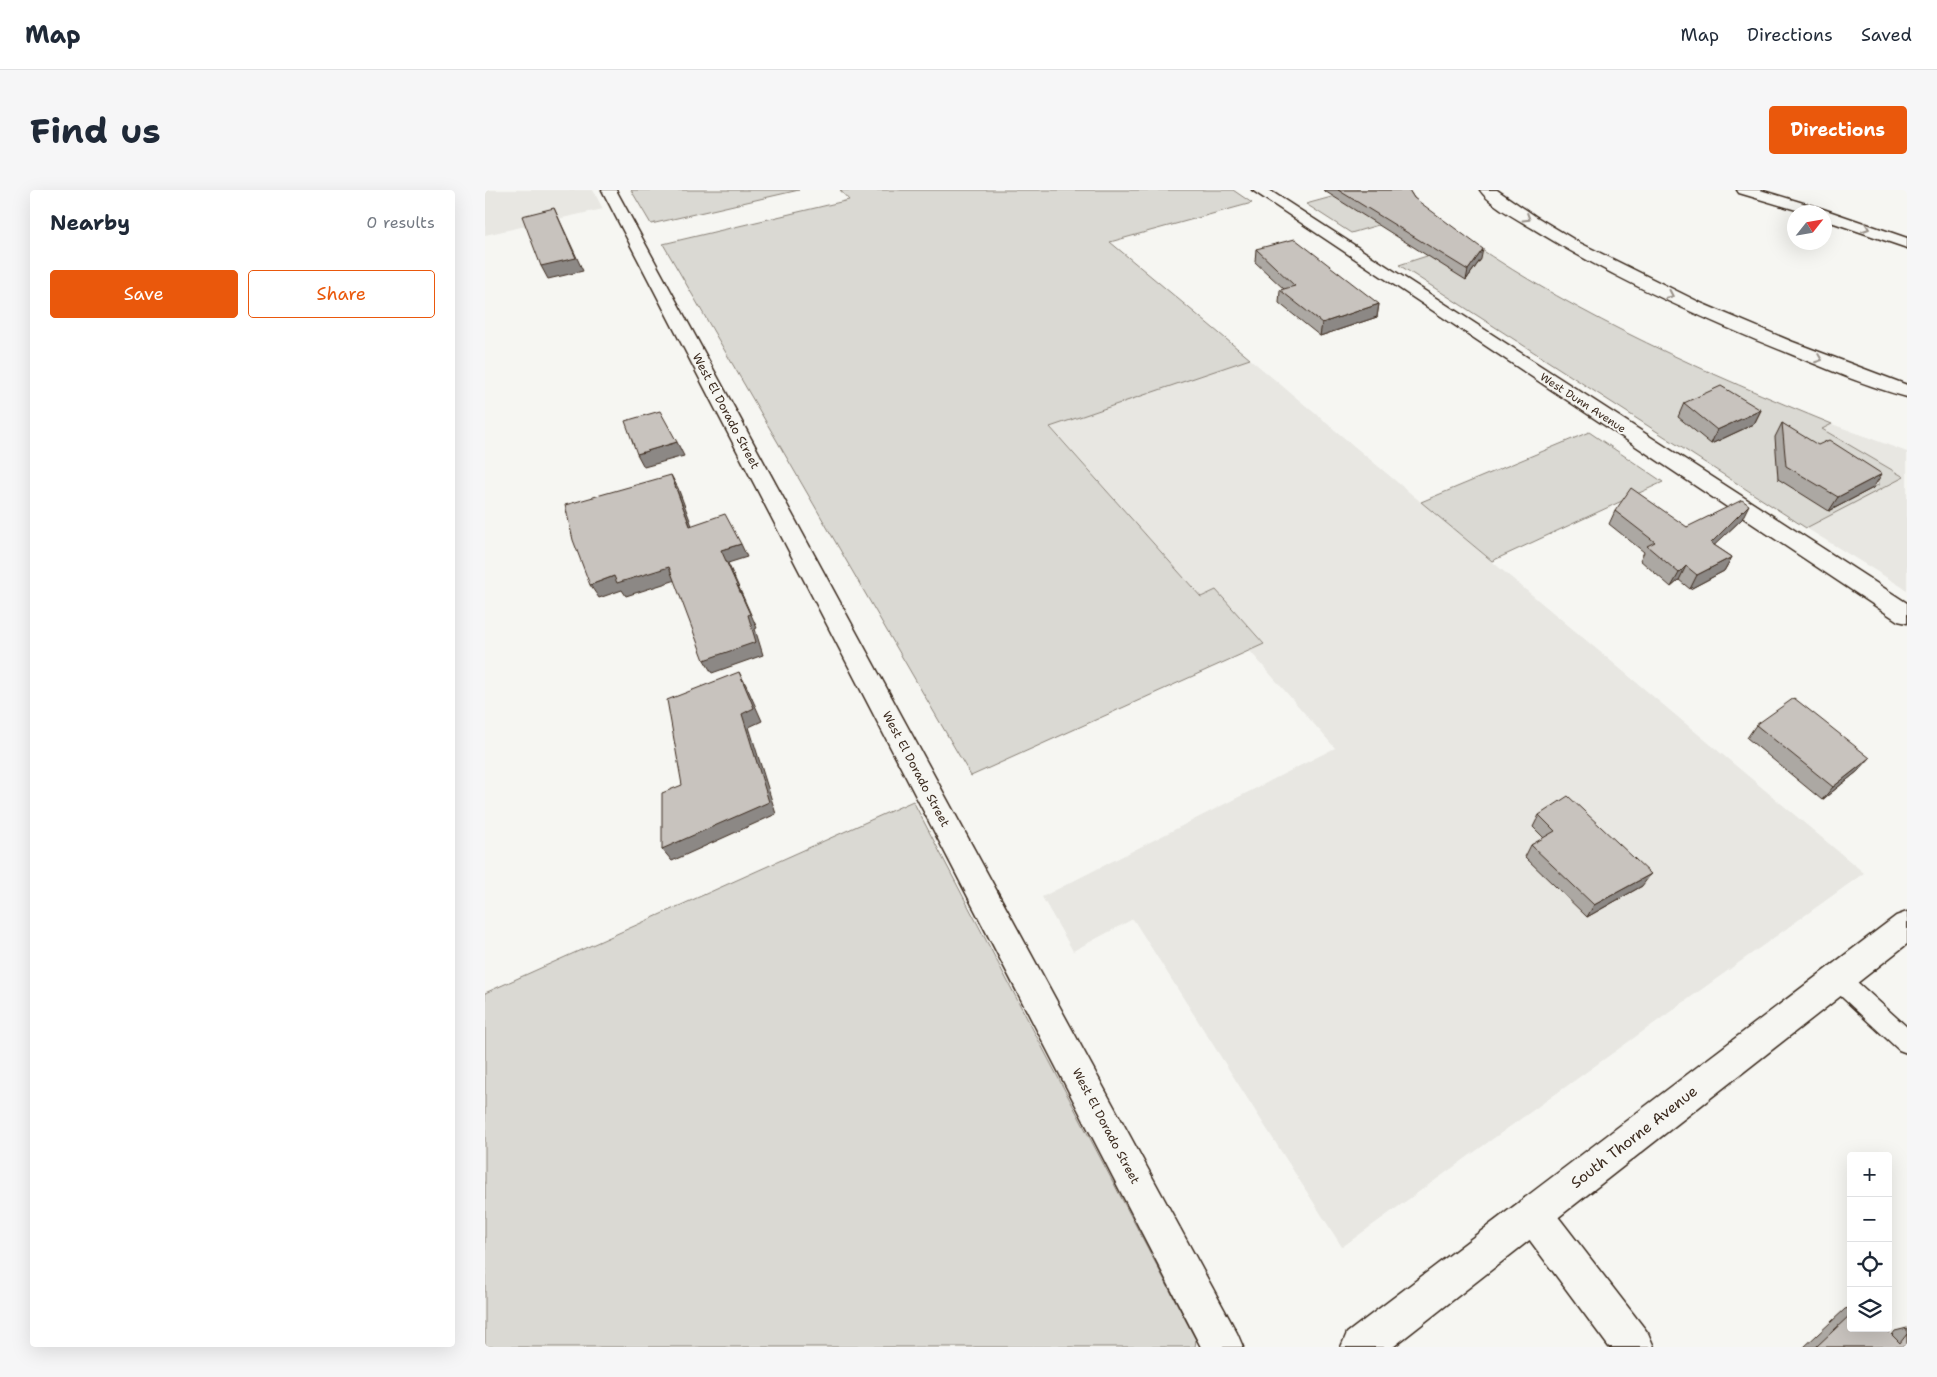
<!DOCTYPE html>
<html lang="en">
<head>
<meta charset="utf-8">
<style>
	body { margin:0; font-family:"Shantell Sans",sans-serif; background:#f6f6f7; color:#1f2937 }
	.controls { position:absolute; right:15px; bottom:15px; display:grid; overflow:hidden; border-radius:5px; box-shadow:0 5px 20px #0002 }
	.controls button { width:45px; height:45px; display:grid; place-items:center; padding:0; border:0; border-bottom:1px solid #e0e1e3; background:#fff; color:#1f2937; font:25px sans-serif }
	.compass { position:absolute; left:1302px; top:15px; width:45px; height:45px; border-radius:50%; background:#fff; box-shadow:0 5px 20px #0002; rotate:59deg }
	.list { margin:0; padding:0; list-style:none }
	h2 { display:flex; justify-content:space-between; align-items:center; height:65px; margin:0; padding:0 20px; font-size:21px }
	h2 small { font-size:16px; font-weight:400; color:#747a83 }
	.actions { display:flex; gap:10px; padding:15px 20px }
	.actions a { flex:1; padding:11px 0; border:1px solid #ea580c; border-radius:5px; text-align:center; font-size:18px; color:#ea580c }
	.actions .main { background:#ea580c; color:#fff }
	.icon { flex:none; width:28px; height:28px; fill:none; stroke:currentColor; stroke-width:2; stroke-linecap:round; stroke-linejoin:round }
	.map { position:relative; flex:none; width:1422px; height:1157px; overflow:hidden; border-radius:5px }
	header { display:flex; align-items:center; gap:30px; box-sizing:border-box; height:70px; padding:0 25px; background:#fff; border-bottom:1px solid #e0e1e3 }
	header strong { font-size:24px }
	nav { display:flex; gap:28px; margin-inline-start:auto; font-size:18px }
	.intro { display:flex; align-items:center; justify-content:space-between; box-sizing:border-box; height:120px; padding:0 30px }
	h1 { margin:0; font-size:35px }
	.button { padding:12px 22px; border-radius:5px; background:#ea580c; color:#fff; font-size:18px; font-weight:700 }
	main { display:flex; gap:30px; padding:0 30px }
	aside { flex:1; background:#fff; border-radius:5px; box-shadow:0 5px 20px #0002 }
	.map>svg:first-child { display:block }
	.built { fill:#e8e7e2 }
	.green { fill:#dad9d3; stroke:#8a8278; fill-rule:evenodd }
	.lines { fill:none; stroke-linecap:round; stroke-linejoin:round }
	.service-casing { stroke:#3b2a1e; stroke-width:3 }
	.minor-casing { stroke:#3b2a1e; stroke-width:3 }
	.tertiary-casing { stroke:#3b2a1e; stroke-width:3 }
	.motorway-casing { stroke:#3b2a1e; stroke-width:3 }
	.service { fill:#f6f6f2; fill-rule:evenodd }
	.minor { fill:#f6f6f2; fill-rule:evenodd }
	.tertiary { fill:#f6f6f2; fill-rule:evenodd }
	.motorway { fill:#f6f6f2; fill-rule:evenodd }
	.wall { fill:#aca8a3; stroke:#3b2a1e }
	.shaded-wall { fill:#8c8885; stroke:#3b2a1e }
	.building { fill:#c8c3be; stroke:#3b2a1e }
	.oneway { stroke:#989088 }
	.labels { text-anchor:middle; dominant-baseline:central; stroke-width:4; stroke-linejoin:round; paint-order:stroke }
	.far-street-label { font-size:11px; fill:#3b2a1e; stroke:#f6f6f2 }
	.street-label { font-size:12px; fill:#3b2a1e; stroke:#f6f6f2 }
	.near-street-label { font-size:15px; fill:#3b2a1e; stroke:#f6f6f2 }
</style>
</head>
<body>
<header>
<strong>Map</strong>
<nav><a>Map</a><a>Directions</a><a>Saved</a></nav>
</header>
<div class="intro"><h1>Find us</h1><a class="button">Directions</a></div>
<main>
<aside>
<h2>Nearby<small>0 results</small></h2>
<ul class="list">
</ul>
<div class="actions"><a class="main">Save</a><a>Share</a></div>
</aside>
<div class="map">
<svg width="1422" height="1157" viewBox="0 0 1422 1157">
	<rect width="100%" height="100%" fill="#f6f6f2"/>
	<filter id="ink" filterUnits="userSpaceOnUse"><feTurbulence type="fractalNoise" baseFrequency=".02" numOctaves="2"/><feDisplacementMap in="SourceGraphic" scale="10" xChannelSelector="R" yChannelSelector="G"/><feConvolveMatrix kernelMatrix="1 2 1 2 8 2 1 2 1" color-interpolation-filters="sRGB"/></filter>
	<g filter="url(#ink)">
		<path class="built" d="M 0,0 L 108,0 L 118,19 L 0,45 Z
			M 765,169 L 1379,683 L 857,1057 L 648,729 L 588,761 L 557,707 L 850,558 L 764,460 L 779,453 L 731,401 L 716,407 L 565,236 Z
			M 1347,234 L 1422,262 L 1422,400 L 1321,338 L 1418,287 L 1336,239 Z"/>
		<path class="green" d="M 146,0 L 314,0 L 166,34 Z
			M 355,0 L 748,0 L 767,13 L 625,52 L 765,169 L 565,237 L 716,407 L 731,400 L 779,454 L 486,586 L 178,54 L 364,10 Z
			M 872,0 L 941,21 L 866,43 L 821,14 Z
			M 985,52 C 1098,129 1222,183 1347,234 L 1337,239 L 1419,287 L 1321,338 L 914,75 ZM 1373,281 L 1395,294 L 1344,321 Z
			M 1104,242 L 1178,292 L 1007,371 L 936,312 Z
			M 428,611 L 711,1150 L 710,1157 L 0,1157 L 0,803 Z"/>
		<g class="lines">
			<g class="service-casing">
				<path id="service" d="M 1353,779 L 1361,782 L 1422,837 L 1422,863 L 1414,860 L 1345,796 L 1342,789 L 1345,782 Z"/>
			</g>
			<g class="minor-casing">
				<path id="minor" d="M 117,0 L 131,0 L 752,1143 L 758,1157 L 716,1157 Z
					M 767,0 L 784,0 L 1422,413 L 1422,433 L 1413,431 Z
					M 1048,1005 L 1061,1011 L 1163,1143 L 1169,1157 L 1124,1157 L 1035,1037 L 1029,1024 L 1035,1011 Z"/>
			</g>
			<g class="tertiary-casing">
				<path id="tertiary" d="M 1422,722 L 1422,754 L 908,1157 L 856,1157 L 862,1143 L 1411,726 Z"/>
			</g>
			<g class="motorway-casing">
				<path id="motorway" d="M 995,0 L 1012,0 L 1050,26 L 1095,53 L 1218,114 L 1308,152 L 1422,195 L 1422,207 C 1383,197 1345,180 1308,165 C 1218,129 1129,89 1047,38 C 1032,29 1004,14 995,0 Z
					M 1252,0 L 1275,0 L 1338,19 L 1422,48 L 1422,58 L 1340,30 L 1340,22 L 1318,22 L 1254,3 Z"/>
			</g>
			<use href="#service" class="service"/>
			<use href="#minor" class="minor"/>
			<use href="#tertiary" class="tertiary"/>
			<use href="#motorway" class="motorway"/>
		</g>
		<path class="wall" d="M 838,0 L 924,0 L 929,8 L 996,69 L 981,90 Z
			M 771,59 L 894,114 L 892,127 L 835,146 L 794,113 L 795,100 L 799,99 L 770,72 Z
			M 1199,213 L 1276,220 L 1269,234 L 1226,254 L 1193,227 Z
			M 1297,233 L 1388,298 L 1344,321 L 1293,289 L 1290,247 Z
			M 1130,321 L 1202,337 L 1257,329 L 1229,355 L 1247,367 L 1239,381 L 1205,399 L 1194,390 L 1186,397 L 1155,370 L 1159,362 L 1124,334 Z
			M 1271,535 L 1373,581 L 1337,610 L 1262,548 Z
			M 1054,625 L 1157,696 L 1102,727 L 1040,667 L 1046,655 L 1059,648 L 1048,637 Z
			M 1366,1117 L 1366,1138 L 1407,1145 L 1410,1141 L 1422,1138 L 1422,1157 L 1319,1157 L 1360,1119 Z"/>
		<path class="shaded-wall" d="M 69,18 L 98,81 L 63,89 L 56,76 Z
			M 998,59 L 996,69 L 981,90 L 983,80 Z
			M 894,114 L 892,127 L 835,146 L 837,133 Z
			M 1276,220 L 1269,234 L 1226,254 L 1232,240 Z
			M 192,252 L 199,266 L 159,277 L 152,264 Z
			M 1397,284 L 1388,298 L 1344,321 L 1353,307 Z
			M 186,285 L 193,298 L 212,349 L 205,336 Z
			M 1264,315 L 1257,329 L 1218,366 L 1226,353 Z
			M 256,354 L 262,367 L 243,373 L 272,438 L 270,439 L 278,465 L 227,483 L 219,470 L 236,360 Z
			M 1247,367 L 1239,381 L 1205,399 L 1212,385 Z
			M 1201,376 L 1194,390 L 1186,397 L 1194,383 Z
			M 184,377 L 191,390 L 141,406 L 137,400 L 114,408 L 105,395 L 129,386 Z
			M 254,482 L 261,495 L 277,531 L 264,537 L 291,624 L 187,671 L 177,659 L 257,524 Z
			M 1385,568 L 1373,581 L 1337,610 L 1348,597 Z
			M 1166,684 L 1157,696 L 1102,727 L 1109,715 Z"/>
		<path class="building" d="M 853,0 L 924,0 L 929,8 L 998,59 L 983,80 Z
			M 69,18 L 91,68 L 56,76 L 37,26 Z
			M 810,49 L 894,114 L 837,133 L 795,100 L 810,96 L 771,59 Z
			M 1236,196 L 1276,220 L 1232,240 L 1199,213 Z
			M 175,221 L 192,252 L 152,264 L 140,231 Z
			M 1297,233 L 1333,255 L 1344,250 L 1397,284 L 1353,307 L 1301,276 Z
			M 186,285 L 205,336 L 240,324 L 256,354 L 236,360 L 265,424 L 263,425 L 271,452 L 219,470 L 184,377 L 132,393 L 129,386 L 105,395 L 88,350 L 80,315 Z
			M 1146,298 L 1202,337 L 1257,310 L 1264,315 L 1226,353 L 1247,367 L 1212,385 L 1201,376 L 1194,383 L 1162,356 L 1170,352 L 1130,321 Z
			M 254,482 L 269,518 L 257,524 L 284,612 L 177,659 L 177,603 L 197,595 L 182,510 Z
			M 1309,508 L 1385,568 L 1348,597 L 1271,535 Z
			M 1083,606 L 1166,684 L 1109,715 L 1046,655 L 1070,641 L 1054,625 Z
			M 1366,1124 L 1366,1138 L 1400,1138 L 1415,1153 L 1422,1144 L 1422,1157 L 1331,1157 Z"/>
		<defs><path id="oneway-chevron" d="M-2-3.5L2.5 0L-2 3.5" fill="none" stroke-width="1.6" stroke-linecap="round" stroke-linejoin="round" transform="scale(1.25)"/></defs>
		<g class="oneway">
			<use href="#oneway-chevron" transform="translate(1042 28) rotate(32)"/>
			<use href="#oneway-chevron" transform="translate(1381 38) rotate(20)"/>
			<use href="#oneway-chevron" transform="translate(1185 105) rotate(25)"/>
			<use href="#oneway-chevron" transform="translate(1334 169) rotate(21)"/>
		</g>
	</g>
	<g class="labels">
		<g class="far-street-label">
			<text transform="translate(1098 213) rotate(33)">West Dunn Avenue</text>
		</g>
		<g class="street-label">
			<text transform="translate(241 221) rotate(62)">West El Dorado Street</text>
			<text transform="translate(431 579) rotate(62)">West El Dorado Street</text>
			<text transform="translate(621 936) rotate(62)">West El Dorado Street</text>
		</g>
		<g class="near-street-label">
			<text transform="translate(1149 947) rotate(-38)">South Thorne Avenue</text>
		</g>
	</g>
</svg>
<div class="controls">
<button>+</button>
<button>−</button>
<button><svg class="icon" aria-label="locate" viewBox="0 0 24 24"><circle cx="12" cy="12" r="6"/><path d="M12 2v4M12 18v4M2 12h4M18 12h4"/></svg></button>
<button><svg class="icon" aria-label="layers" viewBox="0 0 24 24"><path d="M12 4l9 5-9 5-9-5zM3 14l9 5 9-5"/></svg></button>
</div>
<svg class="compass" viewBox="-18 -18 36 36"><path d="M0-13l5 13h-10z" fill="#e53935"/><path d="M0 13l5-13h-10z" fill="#747a83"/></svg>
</div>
</main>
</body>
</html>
